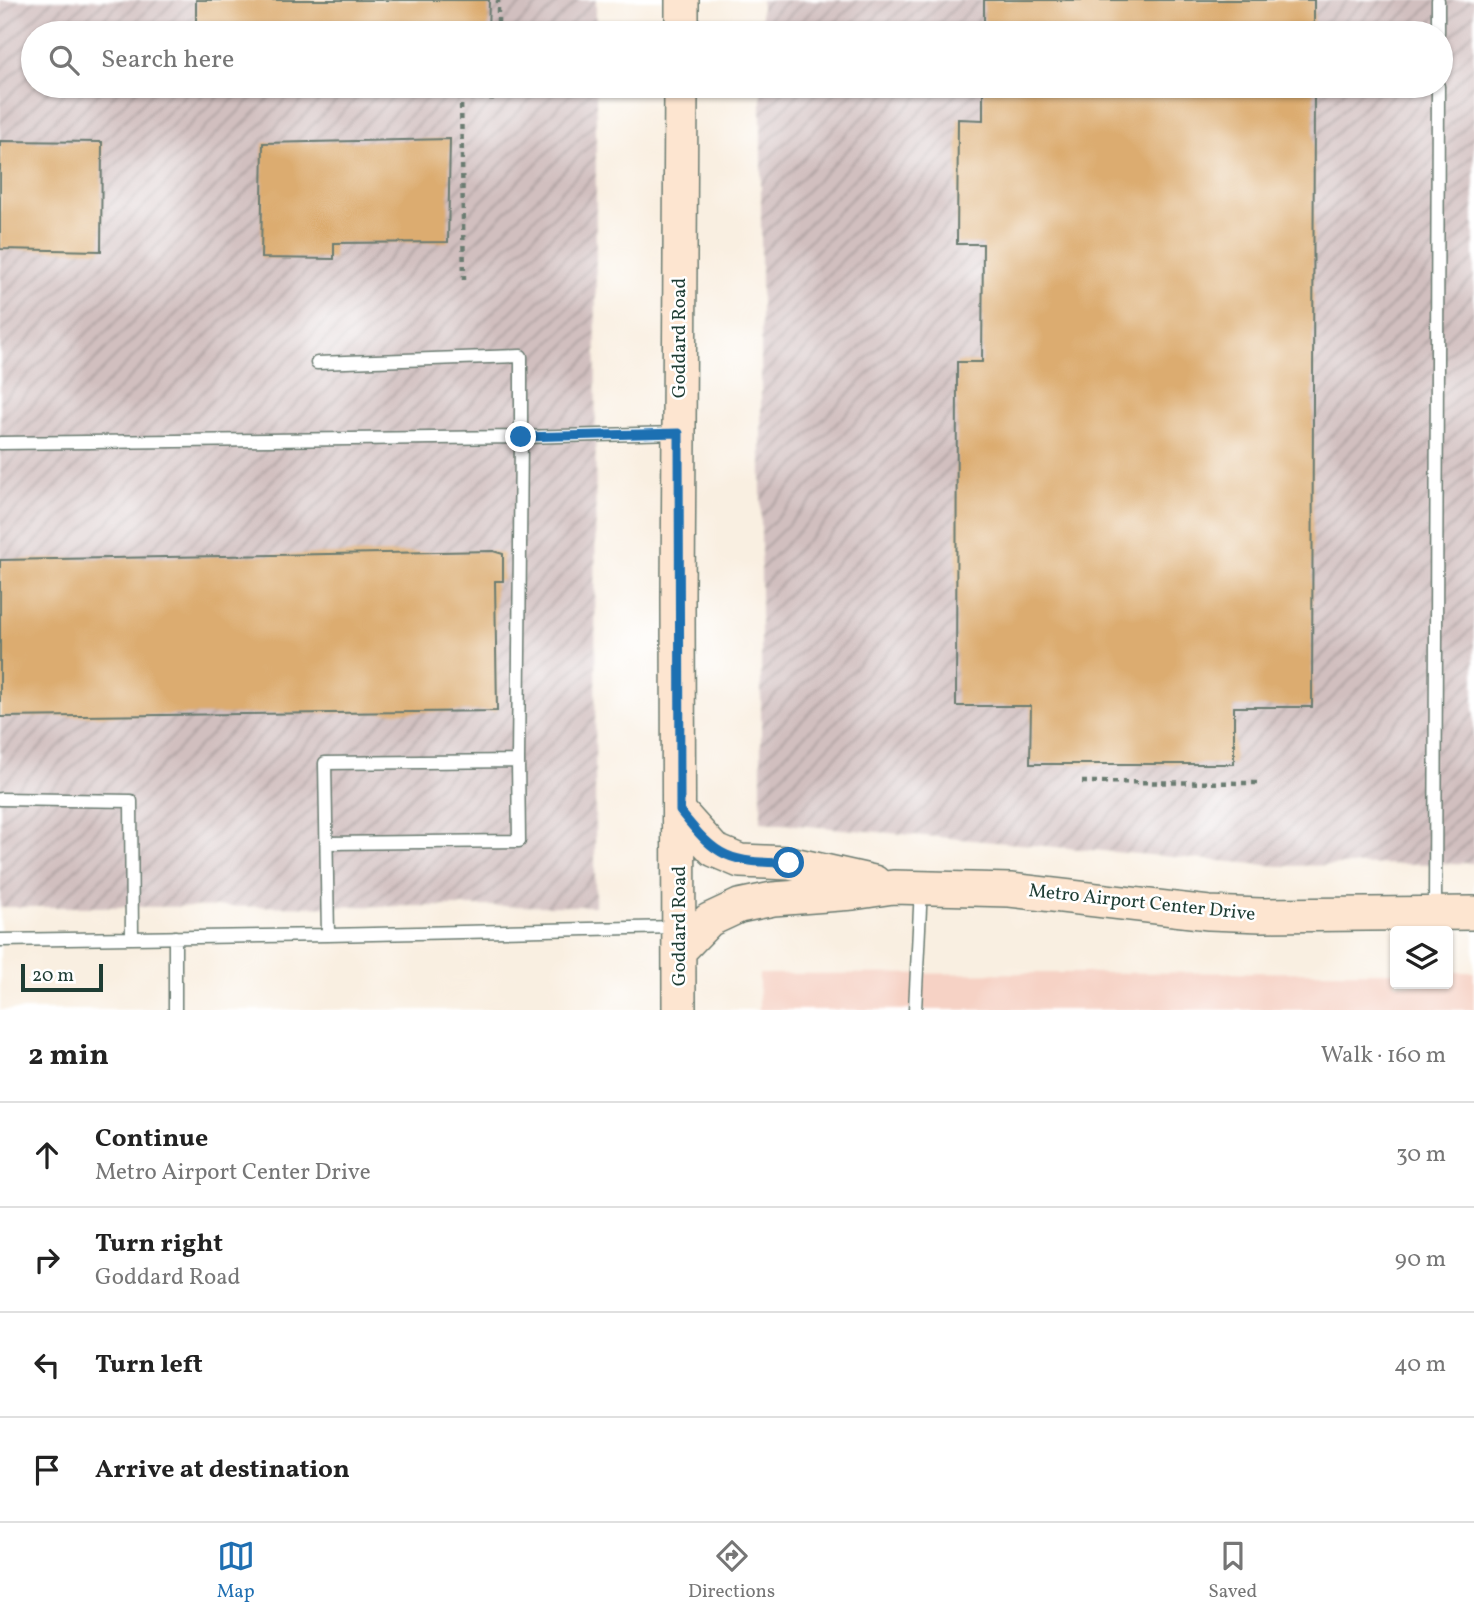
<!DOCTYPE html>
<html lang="en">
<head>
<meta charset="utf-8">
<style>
	body { margin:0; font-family:Vollkorn,serif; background:#f6f6f6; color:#222 }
	.controls { position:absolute; right:21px; bottom:21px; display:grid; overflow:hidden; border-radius:7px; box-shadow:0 2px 5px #0004 }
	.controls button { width:63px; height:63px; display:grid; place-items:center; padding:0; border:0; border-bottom:2px solid #e0e0e0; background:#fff; color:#222; font:35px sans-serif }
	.scale { position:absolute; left:21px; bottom:18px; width:82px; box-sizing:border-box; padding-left:7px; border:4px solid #1f3d34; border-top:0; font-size:19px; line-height:24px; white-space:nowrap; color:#1f3d34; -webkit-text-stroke:5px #fff; paint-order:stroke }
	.stop { position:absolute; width:21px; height:21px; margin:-16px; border:5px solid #1f6fb2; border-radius:50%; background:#fff }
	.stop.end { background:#1f6fb2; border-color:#fff; box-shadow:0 2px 7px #0008 }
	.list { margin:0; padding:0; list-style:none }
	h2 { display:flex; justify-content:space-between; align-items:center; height:91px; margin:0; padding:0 28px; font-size:30px }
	h2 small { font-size:23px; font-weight:400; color:#767676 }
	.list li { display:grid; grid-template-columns:46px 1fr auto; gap:21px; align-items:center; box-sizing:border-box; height:105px; padding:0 28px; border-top:2px solid #e0e0e0 }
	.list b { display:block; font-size:26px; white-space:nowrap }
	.list p { margin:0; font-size:23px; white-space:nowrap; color:#767676 }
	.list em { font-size:23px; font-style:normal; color:#767676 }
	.icon { flex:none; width:38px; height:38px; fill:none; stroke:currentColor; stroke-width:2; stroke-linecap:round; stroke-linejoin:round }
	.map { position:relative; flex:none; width:1474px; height:1010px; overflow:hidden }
	.search { position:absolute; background:#fff; box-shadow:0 2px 5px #0004; left:21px; right:21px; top:21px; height:77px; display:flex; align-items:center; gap:18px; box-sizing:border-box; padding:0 24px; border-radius:38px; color:#767676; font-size:26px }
	.sheet { height:511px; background:#fff }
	nav { display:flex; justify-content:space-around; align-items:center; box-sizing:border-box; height:98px; border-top:2px solid #e0e0e0; background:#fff; font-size:19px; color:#767676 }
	nav a { display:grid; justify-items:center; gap:4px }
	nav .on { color:#1f6fb2 }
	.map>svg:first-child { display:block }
	.built { fill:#f6d2c5 }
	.industrial { fill:url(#industrial-furrows) }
	.building { fill:#dcac6f }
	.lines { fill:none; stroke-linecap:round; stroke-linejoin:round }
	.lane-casing { stroke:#6b7b71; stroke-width:15 }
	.secondary-casing { stroke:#6b7b71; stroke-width:36 }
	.path { stroke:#6b7b71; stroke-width:4.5; stroke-dasharray:5 5; stroke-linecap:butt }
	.lane { stroke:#fff; stroke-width:12 }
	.secondary { stroke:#fde5d0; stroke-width:33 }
	.route { stroke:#1f6fb2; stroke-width:9 }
	.labels { text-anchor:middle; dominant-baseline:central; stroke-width:5; stroke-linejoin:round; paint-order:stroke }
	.street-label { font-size:19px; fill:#1f3d34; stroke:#fff }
</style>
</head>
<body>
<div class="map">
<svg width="1474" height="1010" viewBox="0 0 1474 1010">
	<defs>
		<pattern id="industrial-furrows" width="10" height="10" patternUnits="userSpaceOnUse" patternTransform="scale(1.75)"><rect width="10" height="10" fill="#d1bfbf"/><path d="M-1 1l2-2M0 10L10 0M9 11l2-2" fill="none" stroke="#a99c9c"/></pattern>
	</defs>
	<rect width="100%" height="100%" fill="#fff"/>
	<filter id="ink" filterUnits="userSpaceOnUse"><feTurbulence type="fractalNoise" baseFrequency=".0143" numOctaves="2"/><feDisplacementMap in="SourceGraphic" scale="14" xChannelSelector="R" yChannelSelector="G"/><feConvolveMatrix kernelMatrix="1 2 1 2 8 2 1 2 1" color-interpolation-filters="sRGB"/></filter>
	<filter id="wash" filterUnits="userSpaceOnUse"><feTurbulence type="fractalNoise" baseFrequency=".00686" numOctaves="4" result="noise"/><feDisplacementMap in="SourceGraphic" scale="28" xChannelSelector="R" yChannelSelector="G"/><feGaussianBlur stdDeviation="1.57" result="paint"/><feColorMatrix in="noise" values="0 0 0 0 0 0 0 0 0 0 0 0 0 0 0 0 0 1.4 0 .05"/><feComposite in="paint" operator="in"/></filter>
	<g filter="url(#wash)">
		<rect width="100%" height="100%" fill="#f9efe1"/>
		<path class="built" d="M 1395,972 L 1395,984 L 1448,984 L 1448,972 L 1474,972 L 1474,1010 L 759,1010 L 759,974 Z"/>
		<path class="industrial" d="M 0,0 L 596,0 L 596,33 L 33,33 L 33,86 L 596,86 L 595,906 L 0,907 Z
			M 761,0 L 1474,0 L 1474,863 L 1279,866 L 761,822 L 761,86 L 1441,86 L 1441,33 L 761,33 Z"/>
		<g id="blocks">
			<path class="building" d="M 196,0 L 489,0 L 488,33 L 196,33 Z
				M 984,0 L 1314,0 L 1314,33 L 984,33 Z
				M 983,86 L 1314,86 L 1312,707 L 1234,707 L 1234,764 L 1030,764 L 1031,706 L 956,706 L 957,362 L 982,362 L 983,244 L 957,244 L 958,119 L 983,120 Z
				M 450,139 L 448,242 L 334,243 L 334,259 L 261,258 L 263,143 Z
				M 0,141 L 102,142 L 101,251 L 0,249 Z
				M 493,551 L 503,554 L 503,581 L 495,581 L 497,711 L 0,717 L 0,560 Z"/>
		</g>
	</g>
	<g filter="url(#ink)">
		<use href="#blocks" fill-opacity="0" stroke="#6b7b71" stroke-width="2"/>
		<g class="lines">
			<g class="lane-casing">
				<path id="lane" d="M 1438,33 L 1438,0
					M 0,443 L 521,437 L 521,356 L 317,363
					M 0,799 L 131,801 L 132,938
					M 327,843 L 519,841 L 518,761
					M 1435,911 L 1438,86
					M 676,927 L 328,935 L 325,763 L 518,761 L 521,437 L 677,433
					M 175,937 L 175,1010
					M 0,940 L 328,935
					M 915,1010 L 921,888"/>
			</g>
			<g class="secondary-casing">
				<path id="secondary" d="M 682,33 L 682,0
					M 679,811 L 714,850 L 740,861 L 789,863 L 874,882
					M 679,951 L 709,920 L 739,906 L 773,899 L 853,893 L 893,887 L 1010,890 L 1209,913 L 1261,915 L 1474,913
					M 679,1010 L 678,599 L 681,86"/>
			</g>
			<path class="path" d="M 498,33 L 498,0
				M 464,280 L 461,98 L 498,98 L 498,86
				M 1082,782 L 1259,783"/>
			<use href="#lane" class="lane"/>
			<use href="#secondary" class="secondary"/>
		</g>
	</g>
	<g class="lines" filter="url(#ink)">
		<path class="route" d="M 521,437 L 679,433 L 680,811 C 718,859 728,862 789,863"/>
	</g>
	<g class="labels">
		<g class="street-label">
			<text transform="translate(680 338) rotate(-90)">Goddard Road</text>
			<text transform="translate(1142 903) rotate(6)">Metro Airport Center Drive</text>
			<text transform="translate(680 926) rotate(-90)">Goddard Road</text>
		</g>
	</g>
</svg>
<div class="controls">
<button><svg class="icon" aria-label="layers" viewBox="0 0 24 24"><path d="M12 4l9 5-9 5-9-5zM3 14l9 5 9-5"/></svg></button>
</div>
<div class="scale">20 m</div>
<div class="stop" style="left:789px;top:863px"></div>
<div class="stop end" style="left:521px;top:437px"></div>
<div class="search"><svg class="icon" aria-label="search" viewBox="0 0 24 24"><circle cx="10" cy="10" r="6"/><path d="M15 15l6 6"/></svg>Search here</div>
</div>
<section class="sheet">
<h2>2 min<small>Walk · 160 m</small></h2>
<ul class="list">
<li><svg class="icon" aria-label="ahead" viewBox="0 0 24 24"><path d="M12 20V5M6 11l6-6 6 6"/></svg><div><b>Continue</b><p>Metro Airport Center Drive</p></div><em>30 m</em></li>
<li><svg class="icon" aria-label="right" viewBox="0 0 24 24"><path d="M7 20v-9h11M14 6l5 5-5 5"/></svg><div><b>Turn right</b><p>Goddard Road</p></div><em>90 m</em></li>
<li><svg class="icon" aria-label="left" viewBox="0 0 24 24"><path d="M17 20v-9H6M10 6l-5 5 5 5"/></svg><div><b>Turn left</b></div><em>40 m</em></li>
<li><svg class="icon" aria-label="arrive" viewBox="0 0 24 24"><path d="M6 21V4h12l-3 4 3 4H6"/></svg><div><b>Arrive at destination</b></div></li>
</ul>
</section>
<nav>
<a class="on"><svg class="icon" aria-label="map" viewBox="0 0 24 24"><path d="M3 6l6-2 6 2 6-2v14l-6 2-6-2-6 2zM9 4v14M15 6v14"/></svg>Map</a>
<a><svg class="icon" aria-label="directions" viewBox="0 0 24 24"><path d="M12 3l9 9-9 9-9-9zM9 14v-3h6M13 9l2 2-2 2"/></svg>Directions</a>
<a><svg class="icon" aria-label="saved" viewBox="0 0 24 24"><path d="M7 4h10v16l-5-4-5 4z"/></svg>Saved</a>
</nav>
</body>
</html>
